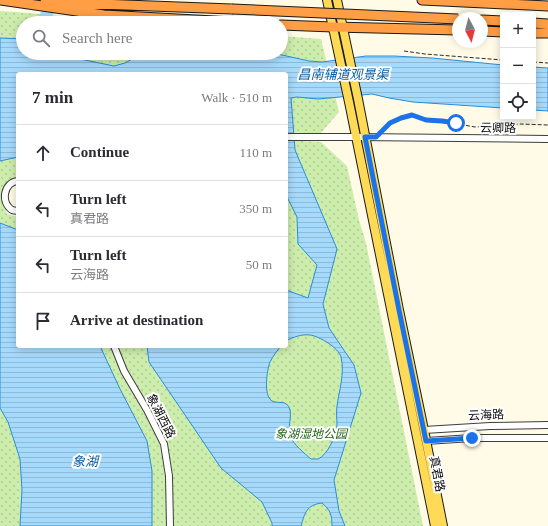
<!DOCTYPE html>
<html lang="en">
<head>
<meta charset="utf-8">
<style>
	body { margin:0; font-family:"Times New Roman","Noto Sans SC",serif; background:#f2f2f3; color:#2b2b33 }
	.controls { position:absolute; right:12px; top:12px; display:grid; overflow:hidden; border-radius:4px; box-shadow:0 2px 10px #0003 }
	.controls button { width:36px; height:36px; display:grid; place-items:center; padding:0; border:0; border-bottom:1px solid #e1e1e2; background:#fff; color:#2b2b33; font:20px sans-serif }
	.compass { position:absolute; left:452px; top:12px; width:36px; height:36px; border-radius:50%; background:#fff; box-shadow:0 2px 10px #0003; rotate:173deg }
	.stop { position:absolute; width:12px; height:12px; margin:-9px; border:3px solid #1a73e8; border-radius:50%; background:#fff }
	.stop.end { background:#1a73e8; border-color:#fff; box-shadow:0 1px 4px #0008 }
	.list { margin:0; padding:0; list-style:none }
	h2 { display:flex; justify-content:space-between; align-items:center; height:52px; margin:0; padding:0 16px; font-size:17px }
	h2 small { font-size:13px; font-weight:400; color:#7c7c81 }
	.list li { display:grid; grid-template-columns:26px 1fr auto; gap:12px; align-items:center; box-sizing:border-box; height:56px; padding:0 16px; border-top:1px solid #e1e1e2 }
	.list b { display:block; font-size:15px; white-space:nowrap }
	.list p { margin:0; font-size:13px; white-space:nowrap; color:#7c7c81 }
	.list em { font-size:13px; font-style:normal; color:#7c7c81 }
	.icon { flex:none; width:22px; height:22px; fill:none; stroke:currentColor; stroke-width:2; stroke-linecap:round; stroke-linejoin:round }
	.map { position:relative; flex:none; width:548px; height:526px; overflow:hidden }
	.search { position:absolute; background:#fff; box-shadow:0 2px 10px #0003; left:16px; top:16px; width:272px; height:44px; display:flex; align-items:center; gap:10px; box-sizing:border-box; padding:0 14px; border-radius:22px; color:#7c7c81; font-size:15px }
	.panel { position:absolute; background:#fff; box-shadow:0 2px 10px #0003; left:16px; top:72px; width:272px; height:276px; border-radius:4px }
	.map>svg:first-child { display:block }
	.park { fill:url(#park-dots) }
	.water { fill:url(#water-rules); stroke:#268eda }
	.lines { fill:none; stroke-linecap:round; stroke-linejoin:round }
	.river { stroke:#a6dafc; stroke-width:11 }
	.minor-casing { stroke:#3d3d3d; stroke-width:8 }
	.major-casing { stroke:#1b1b1b; stroke-width:10 }
	.highway-casing { stroke:#1b1b1b; stroke-width:11 }
	.path { stroke:#2c2c2c; stroke-width:1; stroke-dasharray:4 2; stroke-linecap:butt }
	.minor { stroke:#fff; stroke-width:6 }
	.major { stroke:#ffda57; stroke-width:8 }
	.highway { stroke:#ff9e45; stroke-width:9 }
	.highway-bridge-casing { stroke:#1b1b1b; stroke-width:11; stroke-linecap:butt }
	.highway-bridge { stroke:#ff9e45; stroke-width:9 }
	.route { stroke:#1a73e8; stroke-width:5 }
	.labels { text-anchor:middle; dominant-baseline:central; stroke-width:4; stroke-linejoin:round; paint-order:stroke }
	.street-label { font-size:12px; fill:#0a0a0a; stroke:#fff }
	.park-label { font-size:12px; font-style:italic; fill:#256616; stroke:#fff }
	.water-label { font-size:13px; font-style:italic; fill:#095ea6; stroke:#fff }
</style>
</head>
<body>
<div class="map">
<svg width="548" height="526" viewBox="0 0 548 526">
	<defs>
		<pattern id="park-dots" width="8" height="8" patternUnits="userSpaceOnUse"><rect width="8" height="8" fill="#cdedad"/><path d="M2 2h.1M6 6h.1" fill="none" stroke="#afca94" stroke-width="1.8" stroke-linecap="round"/></pattern>
		<pattern id="water-rules" width="6" height="5" patternUnits="userSpaceOnUse"><rect width="6" height="5" fill="#a6dafc"/><path d="M0 2.5h6" fill="none" stroke="#8ebad7"/></pattern>
	</defs>
	<rect width="100%" height="100%" fill="#fffbe7"/>
	<path class="park" d="M 0,11 L 16,12 L 140,23 L 23,23 L 23,53 L 281,53 L 281,36 L 321,39 L 339,112 L 320,134 L 286,132 L 286,74 L 18,74 L 18,178 L 2,187 L 1,198 L 7,214 L 18,217 L 18,230 L 0,223 Z
		M 286,140 L 321,142 L 347,166 L 359,220 L 366,243 L 423,526 L 152,526 L 152,471 L 120,389 L 100,346 L 286,346 Z
		M 0,408 L 8,422 L 20,459 L 22,490 L 20,526 L 0,526 Z"/>
	<path class="water" d="M 0,38 L 23,39 L 23,53 L 65,53 L 75,58 L 114,66 L 125,63 L 143,53 L 233,53 L 252,56 L 273,53 L 309,61 L 322,62 L 366,56 L 394,56 L 432,58 L 503,65 L 503,108 L 413,102 L 389,98 L 372,94 L 318,99 L 297,97 L 291,98 L 295,150 L 337,249 L 323,304 L 329,328 L 354,365 L 361,393 L 334,480 L 339,511 L 345,526 L 332,526 C 332,514 330,510 322,503 C 306,505 305,513 301,526 L 272,526 L 272,523 L 262,502 L 221,468 L 149,362 L 147,346 L 281,346 C 277,351 273,356 270,362 C 267,370 263,395 272,401 C 276,403 281,402 285,403 C 286,404 288,405 289,407 C 293,416 287,427 290,436 C 294,445 304,453 311,459 C 313,459 316,459 318,459 C 328,455 336,435 337,425 C 337,419 336,413 337,406 C 339,391 345,373 341,357 C 339,348 319,336 310,335 C 302,334 293,337 286,341 L 286,290 L 308,298 L 317,265 L 298,244 L 297,217 L 286,195 L 286,74 L 18,74 L 18,157 L 0,161 Z
		M 533,67 L 548,68 L 548,111 L 533,110 Z
		M 0,223 L 18,230 L 18,346 L 100,346 L 120,389 L 147,441 L 152,471 L 152,526 L 20,526 L 22,490 L 20,459 L 8,422 L 0,408 Z"/>
	<g class="lines">
		<path class="river" d="M 40,23 L 57,0"/>
		<g class="minor-casing">
			<path id="minor" d="M 286,137 L 356,137 L 548,139
				M 18,181 C 4,182 0,202 12,210 C 12,210 17,211 18,211
				M 114,346 L 124,371 L 147,410 L 164,444 L 169,476 L 170,526
				M 424,430 L 490,426 L 548,425
				M 426,441 L 472,438 L 548,438"/>
		</g>
		<g class="major-casing">
			<path id="major" d="M 327,0 L 349,102 L 435,526
				M 337,0 L 358,99 L 399,310 L 424,430 L 443,526"/>
		</g>
		<g class="highway-casing">
			<path id="highway" d="M 1,0 L 104,15 L 251,23
				M 422,0 L 548,6
				M 45,2 L 232,9
				M 482,20 L 503,21
				M 533,23 L 548,24
				M 281,25 L 333,27 L 458,30
				M 482,31 L 503,32
				M 533,33 L 548,33"/>
		</g>
		<path class="path" d="M 404,51 L 425,54 L 503,60
			M 533,62 L 548,63
			M 382,131 L 390,123 L 401,118 L 412,115 L 426,120 L 442,121 L 475,127 L 521,124 L 548,125"/>
		<use href="#minor" class="minor"/>
		<use href="#major" class="major"/>
		<use href="#highway" class="highway"/>
		<g class="highway-bridge-casing">
			<path id="highway-bridge" d="M 232,9 L 458,19"/>
		</g>
		<use href="#highway-bridge" class="highway-bridge"/>
	</g>
	<g class="lines">
		<path class="route" d="M 456,123 L 442,121 L 426,120 L 412,115 L 401,118 L 390,123 L 376,137 L 365,137 L 399,310 L 426,441 L 472,438"/>
	</g>
	<g class="labels">
		<g class="street-label">
			<text transform="translate(498 128) rotate(1)">云卿路</text>
			<text transform="translate(486 415) rotate(-2)">云海路</text>
			<text transform="translate(161 416) rotate(63)">象湖西路</text>
			<text transform="translate(437 474) rotate(79)">真君路</text>
		</g>
		<g class="park-label">
			<text x="311" y="434">象湖湿地公园</text>
		</g>
		<g class="water-label">
			<text x="343" y="74">昌南辅道观景渠</text>
			<text x="85" y="461">象湖</text>
		</g>
	</g>
</svg>
<div class="controls">
<button>+</button>
<button>−</button>
<button><svg class="icon" aria-label="locate" viewBox="0 0 24 24"><circle cx="12" cy="12" r="6"/><path d="M12 2v4M12 18v4M2 12h4M18 12h4"/></svg></button>
</div>
<svg class="compass" viewBox="-18 -18 36 36"><path d="M0-13l5 13h-10z" fill="#e53935"/><path d="M0 13l5-13h-10z" fill="#7c7c81"/></svg>
<div class="stop" style="left:456px;top:123px"></div>
<div class="stop end" style="left:472px;top:438px"></div>
<div class="search"><svg class="icon" aria-label="search" viewBox="0 0 24 24"><circle cx="10" cy="10" r="6"/><path d="M15 15l6 6"/></svg>Search here</div>
<section class="panel">
<h2>7 min<small>Walk · 510 m</small></h2>
<ul class="list">
<li><svg class="icon" aria-label="ahead" viewBox="0 0 24 24"><path d="M12 20V5M6 11l6-6 6 6"/></svg><div><b>Continue</b></div><em>110 m</em></li>
<li><svg class="icon" aria-label="left" viewBox="0 0 24 24"><path d="M17 20v-9H6M10 6l-5 5 5 5"/></svg><div><b>Turn left</b><p>真君路</p></div><em>350 m</em></li>
<li><svg class="icon" aria-label="left" viewBox="0 0 24 24"><path d="M17 20v-9H6M10 6l-5 5 5 5"/></svg><div><b>Turn left</b><p>云海路</p></div><em>50 m</em></li>
<li><svg class="icon" aria-label="arrive" viewBox="0 0 24 24"><path d="M6 21V4h12l-3 4 3 4H6"/></svg><div><b>Arrive at destination</b></div></li>
</ul>
</section>
</div>
</body>
</html>
